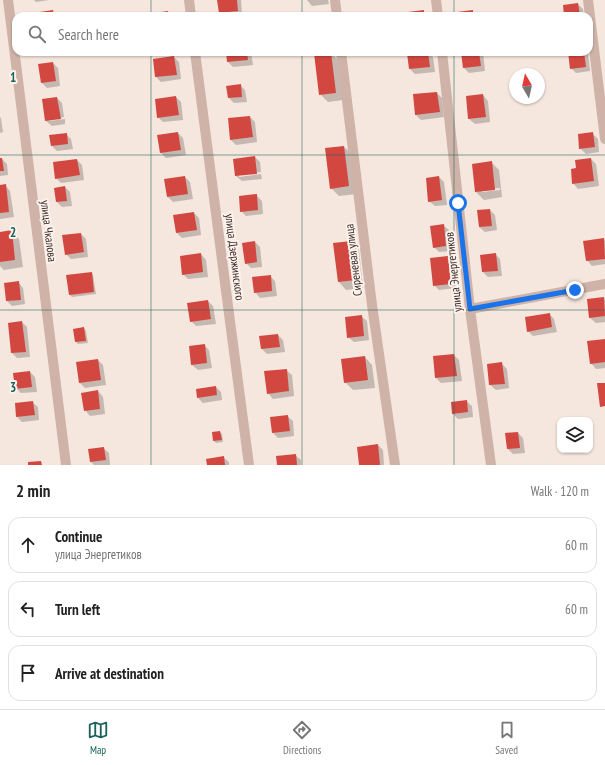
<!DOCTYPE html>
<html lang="en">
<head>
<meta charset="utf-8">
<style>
	body { margin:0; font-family:"PT Sans Narrow",sans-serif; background:#f2f2f2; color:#222 }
	.controls { position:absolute; right:12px; bottom:12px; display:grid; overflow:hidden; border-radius:8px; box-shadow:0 1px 3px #0004 }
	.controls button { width:36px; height:36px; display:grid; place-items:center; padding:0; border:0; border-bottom:1px solid #e0e0e0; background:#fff; color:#222; font:20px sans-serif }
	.compass { position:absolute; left:509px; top:68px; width:36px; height:36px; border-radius:50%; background:#fff; box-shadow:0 1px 3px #0004; rotate:351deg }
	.stop { position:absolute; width:12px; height:12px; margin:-9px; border:3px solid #1a73e8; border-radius:50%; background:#fff }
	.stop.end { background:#1a73e8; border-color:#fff; box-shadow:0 1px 4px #0008 }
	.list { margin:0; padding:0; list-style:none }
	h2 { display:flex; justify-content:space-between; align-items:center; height:52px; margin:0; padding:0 16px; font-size:17px }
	h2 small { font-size:13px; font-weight:400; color:#767676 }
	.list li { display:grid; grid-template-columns:26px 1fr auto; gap:12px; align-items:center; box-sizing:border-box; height:56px; margin:0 8px 8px; padding:0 8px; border:1px solid #e0e0e0; border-radius:12px }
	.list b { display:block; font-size:15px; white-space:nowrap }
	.list p { margin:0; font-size:13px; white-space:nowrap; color:#767676 }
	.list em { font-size:13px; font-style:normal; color:#767676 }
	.icon { flex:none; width:22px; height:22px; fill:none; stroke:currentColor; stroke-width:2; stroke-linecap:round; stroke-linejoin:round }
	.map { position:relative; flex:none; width:605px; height:465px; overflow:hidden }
	.search { position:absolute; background:#fff; box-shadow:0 1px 3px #0004; left:12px; right:12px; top:12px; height:44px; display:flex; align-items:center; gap:10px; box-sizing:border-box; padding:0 14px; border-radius:12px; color:#767676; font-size:15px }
	.sheet { height:244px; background:#fff }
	nav { display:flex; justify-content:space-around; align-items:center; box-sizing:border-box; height:56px; border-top:1px solid #e0e0e0; background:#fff; font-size:11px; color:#767676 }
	nav a { display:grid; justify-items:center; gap:2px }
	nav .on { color:#19625a }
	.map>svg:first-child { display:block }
	.shadow { fill:#0003; fill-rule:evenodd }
	.building { fill:#d24840 }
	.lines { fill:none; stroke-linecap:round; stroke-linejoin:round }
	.minor { stroke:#cfb3a8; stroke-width:10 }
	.route { stroke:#1a73e8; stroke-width:5 }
	.grid { fill:none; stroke:#19625a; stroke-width:1; stroke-opacity:0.55 }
	.labels { text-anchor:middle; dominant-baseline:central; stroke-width:4; stroke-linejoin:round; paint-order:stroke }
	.street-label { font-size:12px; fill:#3c2c29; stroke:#fcf2ec }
	.grid-label { font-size:13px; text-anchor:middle; font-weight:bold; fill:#19625a; stroke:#fcf2ec; stroke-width:4; stroke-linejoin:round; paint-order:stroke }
</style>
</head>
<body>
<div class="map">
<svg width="605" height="465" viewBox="0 0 605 465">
	<rect width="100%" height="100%" fill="#f5e6de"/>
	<path class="shadow" d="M 34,0 L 49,0 L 36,2 Z
		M 218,0 L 241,0 L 242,16 L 223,16 L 219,12 Z
		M 307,0 L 328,0 L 329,4 L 312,6 Z
		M 578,4 L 583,9 L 584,16 L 565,16 Z
		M 423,11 L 428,16 L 410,16 Z
		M 227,52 L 251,52 L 253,65 L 233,67 L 228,62 Z
		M 330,52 L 338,60 L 343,100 L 328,102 L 320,94 Z
		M 428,52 L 433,57 L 435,72 L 415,74 L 410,69 L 408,54 Z
		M 462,52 L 483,52 L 485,71 L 469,73 L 464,68 Z
		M 569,52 L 588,52 L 590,71 L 576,73 L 571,68 Z
		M 174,57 L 179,62 L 181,79 L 161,82 L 156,77 L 154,60 Z
		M 53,63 L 58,68 L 60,86 L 47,88 L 42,83 L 40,65 Z
		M 240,85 L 245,90 L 247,102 L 234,103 L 229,98 Z
		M 437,93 L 442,98 L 444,117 L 421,120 L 416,115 L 414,95 Z
		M 483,95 L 488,101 L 490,122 L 475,124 L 469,119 L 467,97 Z
		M 176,97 L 181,102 L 183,120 L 163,122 L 158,117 Z
		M 57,98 L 62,103 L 64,117 L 49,119 L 49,121 L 65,119 L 65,124 L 52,126 L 46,121 Z
		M 0,117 L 1,118 L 3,132 L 0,133 Z
		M 250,117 L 255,122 L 257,142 L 236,145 L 231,140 Z
		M 178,133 L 183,138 L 186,155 L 166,158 L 161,153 Z
		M 592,133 L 598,139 L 599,152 L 586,154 L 580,148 Z
		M 66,134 L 71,139 L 73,149 L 57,151 L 52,146 Z
		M 344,147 L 352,154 L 356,194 L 339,196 L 331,188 Z
		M 255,157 L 260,162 L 261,172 L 239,175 L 239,177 L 261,174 L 262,179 L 242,181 L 236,176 L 234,160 Z
		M 0,159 L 2,159 L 7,164 L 8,175 L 0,176 Z
		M 591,159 L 596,164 L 599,186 L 578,189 L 573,183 L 577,169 L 576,161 Z
		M 77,160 L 82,165 L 84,180 L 61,183 L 56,178 Z
		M 491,162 L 499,170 L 502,197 L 484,200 L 476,192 ZM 500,188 L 500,190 L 482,192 L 482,190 Z
		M 185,177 L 190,182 L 193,199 L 173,202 L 168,197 Z
		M 439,177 L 444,182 L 447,205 L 435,206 L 429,201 Z
		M 5,185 L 10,191 L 14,217 L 0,219 L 0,186 Z
		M 65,187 L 70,192 L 72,206 L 62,207 L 57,202 L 55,189 Z
		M 256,195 L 262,201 L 263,214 L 246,216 L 241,211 Z
		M 490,210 L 495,215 L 497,230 L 485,232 L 479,227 Z
		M 194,213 L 199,218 L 201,235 L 182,238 L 177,233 Z
		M 443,225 L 449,230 L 451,251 L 439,252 L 434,247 Z
		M 12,231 L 19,239 L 23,267 L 4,270 L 0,266 L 0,233 Z
		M 81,234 L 86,239 L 88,257 L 71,259 L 66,254 Z
		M 604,239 L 605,241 L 605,264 L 592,266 L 587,260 Z
		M 255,242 L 260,247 L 262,267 L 251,268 L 246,263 Z
		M 351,242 L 359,250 L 363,288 L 346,290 L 339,282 Z
		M 201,254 L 206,260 L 208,277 L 188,279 L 183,274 Z
		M 495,254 L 500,259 L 502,276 L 488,277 L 483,272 L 481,255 Z
		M 448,257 L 453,262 L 456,288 L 439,290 L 434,285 Z
		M 91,273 L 93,275 L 96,294 L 72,297 L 70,295 Z
		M 270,276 L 275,281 L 277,296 L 260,298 L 255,292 Z
		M 18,282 L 23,288 L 25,304 L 12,306 L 7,301 Z
		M 604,298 L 605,300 L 605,322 L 596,323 L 590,318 Z
		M 208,301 L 213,306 L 216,324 L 196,326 L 191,321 Z
		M 549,314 L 554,319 L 557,332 L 533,336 L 528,331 Z
		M 361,316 L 367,321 L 369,340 L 354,342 L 348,337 Z
		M 22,322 L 27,327 L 30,357 L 17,358 L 12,353 L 9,323 Z
		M 84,328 L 86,331 L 88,343 L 78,344 L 76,342 Z
		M 278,335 L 283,340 L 285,352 L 267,354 L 262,349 L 260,337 Z
		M 605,340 L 605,368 L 596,369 L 591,363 Z
		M 204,345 L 209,350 L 212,368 L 198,370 L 192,365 Z
		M 454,355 L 459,360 L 462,381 L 441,383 L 436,378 Z
		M 365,357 L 372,365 L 375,388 L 353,390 L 345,382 Z
		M 98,360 L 103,365 L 106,385 L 85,388 L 80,383 Z
		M 502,364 L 507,369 L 509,388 L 496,390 L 490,385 L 488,365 Z
		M 286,370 L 292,375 L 294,396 L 273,399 L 268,393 Z
		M 30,372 L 35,377 L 37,392 L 21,393 L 16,388 Z
		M 216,387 L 221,392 L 222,400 L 203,403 L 198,398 Z
		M 98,391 L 103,397 L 105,414 L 90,416 L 85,410 Z
		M 466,401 L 472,406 L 473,417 L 458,419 L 453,414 Z
		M 32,402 L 38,407 L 39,420 L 22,422 L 17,417 Z
		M 287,416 L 293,421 L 294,436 L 278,438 L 273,433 Z
		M 220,432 L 222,434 L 223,442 L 216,443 L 214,441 L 213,433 Z
		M 518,433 L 523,438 L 525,453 L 513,454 L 508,449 Z
		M 378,445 L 383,450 L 384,465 L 360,465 Z
		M 103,448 L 109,453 L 110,465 L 94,465 L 91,462 Z
		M 295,455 L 301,460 L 301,465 L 278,465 Z
		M 223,457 L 229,462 L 229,465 L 208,465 Z"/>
	<path class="building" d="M 217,0 L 237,0 L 238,11 L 219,13 Z
		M 578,3 L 580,16 L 564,16 L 563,5 Z
		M 53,10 L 54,16 L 33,16 L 33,13 Z
		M 424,10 L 424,16 L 409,16 L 408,12 Z
		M 473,10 L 473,16 L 457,16 L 457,12 Z
		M 168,11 L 169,16 L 147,16 L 147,14 Z
		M 226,52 L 247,52 L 248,60 L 227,62 Z
		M 323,52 L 331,52 L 336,93 L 319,95 L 314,53 Z
		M 417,52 L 428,52 L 430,67 L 409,69 L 407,53 Z
		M 461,52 L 479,52 L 481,66 L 463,68 Z
		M 568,52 L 584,52 L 586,67 L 570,69 Z
		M 174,56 L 177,75 L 155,77 L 153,59 Z
		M 53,62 L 56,81 L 41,83 L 38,64 Z
		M 241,84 L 242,97 L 228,98 L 226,86 Z
		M 437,92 L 440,112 L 415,115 L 413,94 Z
		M 483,94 L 486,117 L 468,119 L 466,96 Z
		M 176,96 L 179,115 L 157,118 L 155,99 Z
		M 57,97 L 61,119 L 45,121 L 42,99 Z
		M 250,116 L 253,137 L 230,140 L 228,118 Z
		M 178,132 L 181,150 L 160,153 L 157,135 Z
		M 593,132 L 595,147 L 579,149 L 578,134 Z
		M 67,133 L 68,144 L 51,146 L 49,135 Z
		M 344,146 L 349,186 L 330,189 L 325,148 Z
		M 255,156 L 257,174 L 235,176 L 233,159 Z
		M 0,158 L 2,158 L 4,171 L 0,171 Z
		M 591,158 L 594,181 L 572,184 L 571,169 L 576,168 L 575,160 Z
		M 77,159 L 80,175 L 55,179 L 53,162 Z
		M 492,161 L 495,190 L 475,192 L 472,164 Z
		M 185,176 L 188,194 L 167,197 L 164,179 Z
		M 439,176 L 442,200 L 428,202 L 426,178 Z
		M 6,184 L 9,212 L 0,213 L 0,185 Z
		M 65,186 L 67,201 L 56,202 L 54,188 Z
		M 257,194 L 258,210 L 240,212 L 239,196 Z
		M 490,209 L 492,226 L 479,227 L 477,210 Z
		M 194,212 L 197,230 L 176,233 L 173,215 Z
		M 444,224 L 446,246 L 433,248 L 430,226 Z
		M 12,230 L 15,260 L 0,262 L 0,232 Z
		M 81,233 L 84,252 L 65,255 L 62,235 Z
		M 604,238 L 605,259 L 586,261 L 583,241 Z
		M 255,241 L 257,262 L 245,264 L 242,243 Z
		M 351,241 L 356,280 L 338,282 L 333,243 Z
		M 201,253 L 203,272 L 182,275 L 180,256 Z
		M 496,253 L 498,271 L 482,272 L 480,255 Z
		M 448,256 L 451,284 L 433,286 L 430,258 Z
		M 92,272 L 94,292 L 69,295 L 66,275 Z
		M 271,275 L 272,291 L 254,293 L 252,277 Z
		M 19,281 L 21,300 L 6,301 L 4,283 Z
		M 604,297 L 605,316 L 589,318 L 587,299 Z
		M 208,300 L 211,319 L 190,322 L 187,303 Z
		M 550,313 L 552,327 L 527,332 L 525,317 Z
		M 362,315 L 364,336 L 347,338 L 345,317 Z
		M 22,321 L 26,352 L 11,353 L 8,323 Z
		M 84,327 L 86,341 L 75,342 L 73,329 Z
		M 278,334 L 280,347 L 261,349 L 259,336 Z
		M 605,339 L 605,362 L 590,364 L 587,341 Z
		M 205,344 L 207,363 L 191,365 L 189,346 Z
		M 454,354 L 457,376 L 435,378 L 433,356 Z
		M 365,356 L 368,380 L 344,383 L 341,359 Z
		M 98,359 L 101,380 L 79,383 L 76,362 Z
		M 502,362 L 505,384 L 489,385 L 487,364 Z
		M 287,369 L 289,391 L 267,394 L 264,371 Z
		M 30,371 L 32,387 L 15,389 L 13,373 Z
		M 597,383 L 605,383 L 605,406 L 600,407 Z
		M 216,386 L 217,395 L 197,398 L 196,389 Z
		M 98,390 L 100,409 L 84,411 L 81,393 Z
		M 467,400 L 468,412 L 452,414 L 451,402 Z
		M 33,401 L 35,415 L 16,417 L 15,403 Z
		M 288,415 L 290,431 L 272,433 L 270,417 Z
		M 220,431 L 222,440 L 213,441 L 212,432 Z
		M 518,432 L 520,448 L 507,449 L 505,433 Z
		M 378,444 L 380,465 L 359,465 L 357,447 Z
		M 104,447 L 106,460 L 90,462 L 88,449 Z
		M 296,454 L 297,465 L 277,465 L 276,456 Z
		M 224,456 L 225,465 L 207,465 L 206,459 Z
		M 41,461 L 42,465 L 28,465 L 28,462 Z"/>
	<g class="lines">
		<path class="minor" d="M 8,0 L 66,465
			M 189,0 L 191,16
			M 335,0 L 337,16
			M 436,0 L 438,16
			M 588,0 L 605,139
			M 195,52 L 231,329 L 249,465
			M 341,52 L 372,305 L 395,465
			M 442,52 L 470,309 L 491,465
			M 470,309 L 605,284"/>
	</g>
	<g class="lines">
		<path class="route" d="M 458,203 L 470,309 L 575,290"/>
	</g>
	<path class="grid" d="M 151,0 L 151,16M 302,0 L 302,16M 454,0 L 454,16M 151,52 L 151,465M 302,52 L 302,465M 454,52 L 454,465M 0,155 L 605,155M 0,310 L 605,310"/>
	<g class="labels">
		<g class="street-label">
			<text transform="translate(49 231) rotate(83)">улица Чкалова</text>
			<text transform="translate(235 257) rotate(83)">улица Дзержинского</text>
			<text transform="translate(353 260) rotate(-97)">Сиреневая улица</text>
			<text transform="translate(453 272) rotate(-96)">улица Энергетиков</text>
		</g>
	</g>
	<g class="grid-label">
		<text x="13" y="82">1</text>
		<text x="13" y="237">2</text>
		<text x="13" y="392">3</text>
	</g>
</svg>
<div class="controls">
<button><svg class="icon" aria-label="layers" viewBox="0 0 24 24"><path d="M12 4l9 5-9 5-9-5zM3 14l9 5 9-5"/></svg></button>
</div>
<svg class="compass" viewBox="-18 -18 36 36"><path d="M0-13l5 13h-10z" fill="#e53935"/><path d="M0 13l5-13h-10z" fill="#767676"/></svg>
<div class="stop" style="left:458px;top:203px"></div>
<div class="stop end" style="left:575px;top:290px"></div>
<div class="search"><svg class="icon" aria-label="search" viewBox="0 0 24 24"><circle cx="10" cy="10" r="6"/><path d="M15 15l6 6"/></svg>Search here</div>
</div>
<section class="sheet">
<h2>2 min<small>Walk · 120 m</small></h2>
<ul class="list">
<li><svg class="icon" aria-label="ahead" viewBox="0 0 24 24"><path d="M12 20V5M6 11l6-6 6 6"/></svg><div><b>Continue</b><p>улица Энергетиков</p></div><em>60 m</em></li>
<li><svg class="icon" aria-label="left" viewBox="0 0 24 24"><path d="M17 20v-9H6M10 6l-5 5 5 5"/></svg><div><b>Turn left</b></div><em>60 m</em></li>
<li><svg class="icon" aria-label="arrive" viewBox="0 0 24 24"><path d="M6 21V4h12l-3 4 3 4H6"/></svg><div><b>Arrive at destination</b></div></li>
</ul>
</section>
<nav>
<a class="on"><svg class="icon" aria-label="map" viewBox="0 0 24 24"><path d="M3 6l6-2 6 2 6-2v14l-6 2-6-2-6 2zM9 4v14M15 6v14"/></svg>Map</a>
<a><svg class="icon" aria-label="directions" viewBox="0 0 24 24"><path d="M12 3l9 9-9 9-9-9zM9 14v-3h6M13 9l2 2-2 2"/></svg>Directions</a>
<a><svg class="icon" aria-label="saved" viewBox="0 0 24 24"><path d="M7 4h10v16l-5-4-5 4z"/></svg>Saved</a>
</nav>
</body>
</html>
